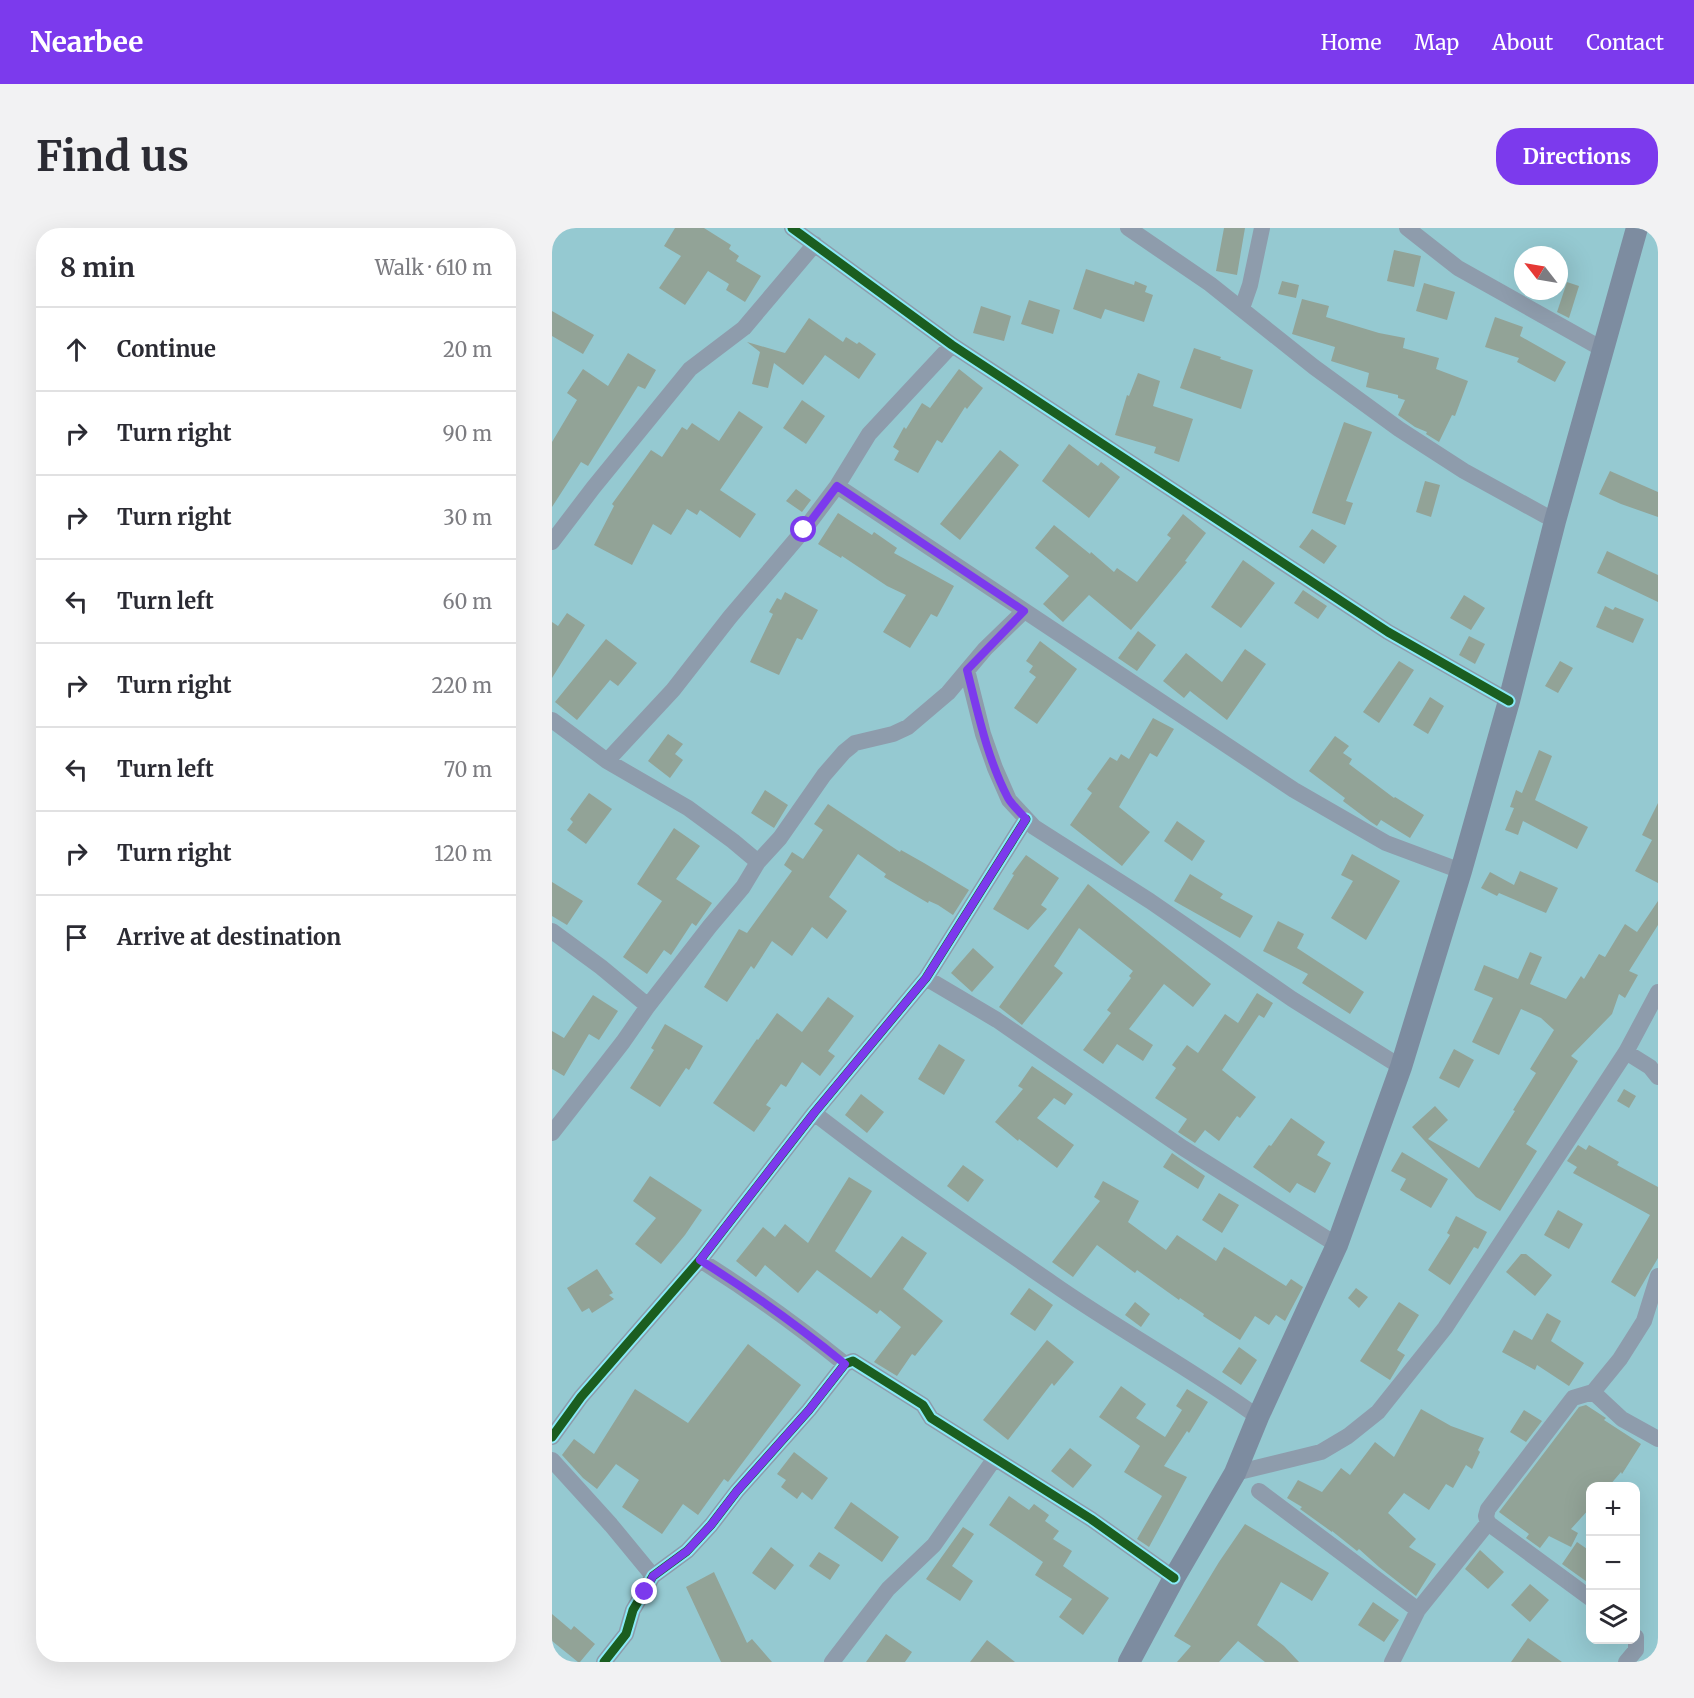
<!DOCTYPE html>
<html lang="en">
<head>
<meta charset="utf-8">
<style>
	body { margin:0; font-family:Merriweather,serif; background:#f2f2f3; color:#2b2b33 }
	.controls { position:absolute; right:18px; bottom:18px; display:grid; overflow:hidden; border-radius:12px; box-shadow:0 6px 24px #0002 }
	.controls button { width:54px; height:54px; display:grid; place-items:center; padding:0; border:0; border-bottom:2px solid #e1e1e2; background:#fff; color:#2b2b33; font:30px sans-serif }
	.compass { position:absolute; left:962px; top:18px; width:54px; height:54px; border-radius:50%; background:#fff; box-shadow:0 6px 24px #0002; rotate:301deg }
	.stop { position:absolute; width:18px; height:18px; margin:-14px; border:4px solid #7c3aed; border-radius:50%; background:#fff }
	.stop.end { background:#7c3aed; border-color:#fff; box-shadow:0 2px 6px #0008 }
	.list { margin:0; padding:0; list-style:none }
	h2 { display:flex; justify-content:space-between; align-items:center; height:78px; margin:0; padding:0 24px; font-size:26px }
	h2 small { font-size:20px; font-weight:400; color:#7c7c81 }
	.list li { display:grid; grid-template-columns:39px 1fr auto; gap:18px; align-items:center; box-sizing:border-box; height:84px; padding:0 24px; border-top:2px solid #e1e1e2 }
	.list b { display:block; font-size:22px; white-space:nowrap }
	.list em { font-size:20px; font-style:normal; color:#7c7c81 }
	.icon { flex:none; width:33px; height:33px; fill:none; stroke:currentColor; stroke-width:2; stroke-linecap:round; stroke-linejoin:round }
	.map { position:relative; flex:none; width:1106px; height:1434px; overflow:hidden; border-radius:24px }
	header { display:flex; align-items:center; gap:36px; box-sizing:border-box; height:84px; padding:0 30px; background:#7c3aed; color:#fff }
	header strong { font-size:28px }
	nav { display:flex; gap:33px; margin-inline-start:auto; font-size:21px }
	.intro { display:flex; align-items:center; justify-content:space-between; box-sizing:border-box; height:144px; padding:0 36px }
	h1 { margin:0; font-size:42px }
	.button { padding:15px 27px; border-radius:24px; background:#7c3aed; color:#fff; font-size:21px; font-weight:700 }
	main { display:flex; gap:36px; padding:0 36px }
	aside { flex:1; background:#fff; border-radius:24px; box-shadow:0 6px 24px #0002 }
	.map>svg:first-child { display:block }
	.building { fill:#92a397 }
	.lines { fill:none; stroke-linecap:round; stroke-linejoin:round }
	.minor { stroke:#8e9cac; stroke-width:16 }
	.major { stroke:#7d8ca0; stroke-width:22 }
	.cycleway-casing { stroke:#8aeaf8; stroke-width:13 }
	.cycleway { stroke:#1b5e20; stroke-width:9 }
	.route { stroke:#7c3aed; stroke-width:8 }
</style>
</head>
<body>
<header>
<strong>Nearbee</strong>
<nav><a>Home</a><a>Map</a><a>About</a><a>Contact</a></nav>
</header>
<div class="intro"><h1>Find us</h1><a class="button">Directions</a></div>
<main>
<aside>
<h2>8 min<small>Walk · 610 m</small></h2>
<ul class="list">
<li><svg class="icon" aria-label="ahead" viewBox="0 0 24 24"><path d="M12 20V5M6 11l6-6 6 6"/></svg><div><b>Continue</b></div><em>20 m</em></li>
<li><svg class="icon" aria-label="right" viewBox="0 0 24 24"><path d="M7 20v-9h11M14 6l5 5-5 5"/></svg><div><b>Turn right</b></div><em>90 m</em></li>
<li><svg class="icon" aria-label="right" viewBox="0 0 24 24"><path d="M7 20v-9h11M14 6l5 5-5 5"/></svg><div><b>Turn right</b></div><em>30 m</em></li>
<li><svg class="icon" aria-label="left" viewBox="0 0 24 24"><path d="M17 20v-9H6M10 6l-5 5 5 5"/></svg><div><b>Turn left</b></div><em>60 m</em></li>
<li><svg class="icon" aria-label="right" viewBox="0 0 24 24"><path d="M7 20v-9h11M14 6l5 5-5 5"/></svg><div><b>Turn right</b></div><em>220 m</em></li>
<li><svg class="icon" aria-label="left" viewBox="0 0 24 24"><path d="M17 20v-9H6M10 6l-5 5 5 5"/></svg><div><b>Turn left</b></div><em>70 m</em></li>
<li><svg class="icon" aria-label="right" viewBox="0 0 24 24"><path d="M7 20v-9h11M14 6l5 5-5 5"/></svg><div><b>Turn right</b></div><em>120 m</em></li>
<li><svg class="icon" aria-label="arrive" viewBox="0 0 24 24"><path d="M6 21V4h12l-3 4 3 4H6"/></svg><div><b>Arrive at destination</b></div></li>
</ul>
</aside>
<div class="map">
<svg width="1106" height="1434" viewBox="0 0 1106 1434">
	<rect width="100%" height="100%" fill="#95c9d1"/>
	<path class="building" d="M 123,0 L 152,0 L 179,17 L 177,21 L 187,28 L 184,33 L 209,48 L 193,74 L 174,62 L 177,56 L 156,43 L 133,77 L 107,60 L 129,28 L 112,18 Z
		M 672,0 L 693,0 L 685,47 L 664,43 Z
		M 842,22 L 869,28 L 862,59 L 835,53 Z
		M 534,41 L 582,57 L 583,53 L 595,58 L 593,64 L 601,67 L 592,94 L 553,81 L 549,91 L 521,81 Z
		M 730,53 L 747,57 L 744,70 L 726,66 Z
		M 1015,54 L 1027,58 L 1017,90 L 1005,84 Z
		M 872,55 L 903,64 L 895,92 L 864,83 Z
		M 750,71 L 777,78 L 774,89 L 827,105 L 853,110 L 851,120 L 887,130 L 884,141 L 916,153 L 903,188 L 900,187 L 887,214 L 874,206 L 875,204 L 863,199 L 846,187 L 853,172 L 846,170 L 846,167 L 814,159 L 817,145 L 779,133 L 783,119 L 740,106 Z
		M 477,72 L 508,82 L 501,106 L 469,96 Z
		M 429,78 L 459,88 L 452,113 L 421,105 Z
		M 0,83 L 42,107 L 31,126 L 0,108 Z
		M 943,89 L 971,99 L 968,108 L 1014,134 L 1003,154 L 965,134 L 967,130 L 933,119 Z
		M 257,90 L 291,114 L 294,109 L 305,116 L 307,114 L 324,126 L 307,151 L 273,127 L 251,157 L 222,135 L 216,160 L 200,156 L 208,124 L 195,114 L 233,125 Z
		M 642,120 L 669,129 L 668,131 L 701,142 L 689,181 L 628,160 Z
		M 76,125 L 104,142 L 93,161 L 86,158 L 36,238 L 29,234 L 0,279 L 0,214 L 25,172 L 15,165 L 31,141 L 56,158 Z
		M 407,141 L 431,160 L 415,181 L 413,179 L 390,215 L 385,212 L 366,245 L 342,232 L 347,223 L 341,219 L 352,199 L 354,201 L 370,175 L 378,180 Z
		M 586,145 L 608,153 L 601,178 L 641,191 L 627,234 L 602,225 L 604,219 L 563,207 L 575,167 L 577,168 Z
		M 250,172 L 273,188 L 254,216 L 231,200 Z
		M 187,183 L 211,199 L 168,262 L 204,286 L 188,310 L 148,282 L 145,287 L 135,281 L 119,307 L 101,296 L 80,337 L 42,317 L 62,278 L 60,276 L 99,222 L 110,229 L 130,199 L 135,202 L 140,195 L 167,213 Z
		M 792,194 L 820,204 L 794,273 L 801,275 L 793,297 L 760,285 Z
		M 517,216 L 546,238 L 549,234 L 568,249 L 537,290 L 490,253 Z
		M 448,222 L 467,237 L 408,312 L 388,296 Z
		M 1058,243 L 1106,264 L 1106,289 L 1069,276 L 1047,266 Z
		M 873,253 L 888,257 L 879,289 L 864,284 Z
		M 244,261 L 259,272 L 250,284 L 234,273 Z
		M 286,285 L 320,307 L 322,304 L 345,320 L 342,325 L 402,358 L 385,389 L 379,386 L 358,420 L 331,404 L 354,367 L 335,358 L 290,328 L 289,330 L 266,316 Z
		M 631,286 L 654,305 L 633,333 L 635,334 L 579,402 L 537,367 L 511,394 L 491,376 L 517,348 L 483,320 L 502,297 L 538,326 L 539,324 L 562,344 L 565,340 L 585,354 L 619,310 L 615,307 Z
		M 760,301 L 785,318 L 772,336 L 747,319 Z
		M 1055,323 L 1106,347 L 1106,374 L 1045,345 Z
		M 691,332 L 723,355 L 689,400 L 659,379 Z
		M 751,362 L 775,378 L 766,391 L 742,375 Z
		M 233,364 L 266,382 L 250,412 L 245,410 L 227,447 L 198,434 L 221,386 L 217,384 L 225,370 L 229,372 Z
		M 912,367 L 933,380 L 919,402 L 898,390 Z
		M 1053,378 L 1061,382 L 1063,379 L 1092,391 L 1081,415 L 1044,399 Z
		M 15,385 L 33,397 L 0,450 L 0,394 L 6,398 Z
		M 586,403 L 604,417 L 585,443 L 566,430 Z
		M 917,408 L 933,416 L 923,436 L 907,427 Z
		M 54,411 L 85,435 L 66,458 L 58,452 L 25,492 L 3,474 Z
		M 488,413 L 525,441 L 485,496 L 462,480 L 484,449 L 477,444 L 481,438 L 474,433 Z
		M 693,421 L 714,436 L 675,492 L 638,463 L 632,470 L 611,453 L 634,425 L 670,454 Z
		M 847,433 L 862,442 L 827,495 L 811,484 Z
		M 1008,433 L 1021,440 L 1006,465 L 993,458 Z
		M 878,469 L 892,478 L 876,506 L 861,497 Z
		M 601,490 L 622,501 L 605,529 L 598,525 L 567,579 L 598,604 L 570,638 L 518,597 L 540,565 L 535,561 L 558,529 L 565,533 L 569,526 L 577,531 Z
		M 116,506 L 131,516 L 123,526 L 131,532 L 118,550 L 96,533 Z
		M 783,508 L 797,518 L 791,525 L 800,531 L 797,536 L 842,570 L 843,569 L 872,587 L 858,610 L 829,592 L 825,598 L 819,594 L 791,573 L 793,570 L 757,543 Z
		M 987,522 L 1000,528 L 983,572 L 1036,599 L 1025,621 L 971,593 L 966,607 L 953,602 L 962,580 L 958,579 L 964,562 L 970,565 Z
		M 213,562 L 236,577 L 222,600 L 199,585 Z
		M 37,565 L 60,581 L 34,616 L 15,602 L 21,594 L 18,591 Z
		M 1106,575 L 1106,655 L 1083,643 L 1100,612 L 1090,607 Z
		M 276,576 L 348,624 L 349,622 L 372,635 L 417,662 L 401,687 L 386,677 L 377,673 L 376,675 L 332,649 L 334,646 L 306,626 L 277,669 L 295,683 L 275,711 L 260,699 L 240,728 L 220,713 L 202,741 L 199,738 L 175,774 L 152,759 L 187,701 L 195,705 L 240,643 L 232,637 L 240,624 L 251,631 L 271,602 L 262,596 Z
		M 625,593 L 653,613 L 640,633 L 612,613 Z
		M 122,600 L 148,618 L 124,651 L 160,675 L 144,698 L 140,695 L 119,727 L 112,722 L 95,746 L 71,729 L 110,673 L 85,656 Z
		M 800,626 L 848,653 L 814,712 L 779,690 L 801,653 L 789,647 Z
		M 474,627 L 507,650 L 489,677 L 495,681 L 476,702 L 441,681 L 462,647 L 460,646 Z
		M 968,643 L 1006,660 L 994,685 L 947,665 L 945,668 L 929,660 L 938,644 L 962,657 Z
		M 638,646 L 671,666 L 668,670 L 701,688 L 688,710 L 622,673 Z
		M 0,654 L 31,673 L 15,697 L 0,688 Z
		M 536,656 L 659,756 L 641,779 L 612,756 L 577,801 L 601,817 L 591,833 L 565,816 L 551,836 L 531,822 L 559,785 L 555,782 L 579,750 L 577,748 L 581,743 L 527,700 L 502,738 L 511,745 L 470,797 L 447,779 Z
		M 1106,673 L 1106,697 L 1077,743 L 1086,747 L 1073,770 L 1067,766 L 1060,786 L 1019,828 L 1026,833 L 974,916 L 985,923 L 948,983 L 924,969 L 860,899 L 883,878 L 896,892 L 876,911 L 927,940 L 963,883 L 961,882 L 984,845 L 978,841 L 1002,802 L 989,790 L 969,781 L 947,827 L 920,814 L 941,770 L 922,762 L 932,737 L 966,751 L 978,724 L 990,729 L 978,756 L 1014,771 L 1029,748 L 1032,751 L 1047,726 L 1053,729 L 1073,696 L 1085,704 Z
		M 726,693 L 752,706 L 745,720 L 812,764 L 798,786 L 750,755 L 756,746 L 711,723 Z
		M 421,720 L 442,739 L 420,764 L 399,745 Z
		M 705,765 L 721,775 L 712,790 L 707,787 L 670,842 L 704,869 L 688,890 L 685,888 L 667,913 L 653,902 L 643,915 L 626,904 L 635,891 L 603,870 L 624,840 L 620,837 L 635,817 L 646,825 L 673,786 L 686,795 Z
		M 41,767 L 66,783 L 47,812 L 37,806 L 12,848 L 0,841 L 0,803 L 12,810 Z
		M 276,769 L 302,788 L 276,823 L 283,828 L 268,848 L 250,834 L 234,859 L 229,856 L 214,877 L 219,880 L 202,904 L 161,875 L 205,811 L 206,812 L 225,785 L 250,804 Z
		M 113,796 L 151,818 L 137,842 L 134,840 L 108,879 L 78,860 L 102,822 L 99,820 Z
		M 387,816 L 413,832 L 392,867 L 366,851 Z
		M 902,821 L 922,832 L 907,860 L 887,850 Z
		M 480,838 L 521,866 L 513,877 L 502,870 L 485,890 L 522,917 L 505,940 L 467,911 L 466,913 L 443,894 L 471,861 L 466,858 Z
		M 1072,861 L 1084,868 L 1077,880 L 1065,873 Z
		M 309,866 L 332,884 L 315,905 L 293,887 Z
		M 739,890 L 773,914 L 765,927 L 779,935 L 763,965 L 745,955 L 738,965 L 701,939 L 717,917 L 719,918 Z
		M 1026,917 L 1034,922 L 1037,917 L 1067,934 L 1065,937 L 1106,959 L 1106,1030 L 1083,1069 L 1059,1054 L 1098,987 L 1021,945 L 1025,939 L 1015,933 Z
		M 850,924 L 896,951 L 879,980 L 848,962 L 854,951 L 839,943 Z
		M 620,925 L 653,948 L 646,961 L 611,939 Z
		M 411,937 L 432,952 L 416,974 L 395,958 Z
		M 98,948 L 150,982 L 133,1007 L 109,1036 L 83,1016 L 104,990 L 81,973 Z
		M 297,949 L 320,963 L 283,1023 L 319,1050 L 350,1008 L 375,1025 L 351,1061 L 391,1093 L 363,1128 L 360,1126 L 345,1148 L 322,1134 L 349,1099 L 328,1082 L 325,1086 L 265,1042 L 246,1065 L 213,1037 L 204,1049 L 184,1033 L 211,999 L 223,1009 L 233,996 L 256,1015 Z
		M 551,953 L 587,973 L 576,994 L 614,1022 L 625,1007 L 664,1033 L 672,1019 L 734,1058 L 739,1051 L 751,1059 L 733,1093 L 724,1087 L 717,1097 L 703,1088 L 688,1112 L 651,1088 L 652,1086 L 628,1070 L 627,1072 L 585,1042 L 583,1045 L 545,1017 L 521,1049 L 500,1034 L 548,973 L 542,969 Z
		M 667,965 L 687,977 L 670,1005 L 650,992 Z
		M 1006,982 L 1031,996 L 1017,1021 L 992,1007 Z
		M 904,988 L 935,1004 L 926,1021 L 922,1019 L 898,1057 L 876,1042 L 898,1007 L 895,1005 Z
		M 969,1026 L 974,1026 L 1000,1047 L 983,1068 L 954,1044 Z
		M 45,1041 L 61,1065 L 57,1067 L 62,1071 L 40,1085 L 37,1080 L 30,1084 L 15,1060 Z
		M 477,1060 L 501,1077 L 483,1103 L 458,1086 Z
		M 804,1060 L 816,1069 L 807,1080 L 796,1070 Z
		M 583,1074 L 598,1086 L 589,1099 L 573,1087 Z
		M 847,1074 L 867,1087 L 845,1122 L 853,1127 L 838,1152 L 808,1133 Z
		M 995,1085 L 1009,1093 L 999,1113 L 1032,1135 L 1017,1158 L 985,1137 L 983,1142 L 950,1124 L 962,1102 L 980,1112 Z
		M 495,1112 L 522,1134 L 502,1158 L 500,1155 L 456,1212 L 431,1192 Z
		M 196,1116 L 249,1157 L 176,1254 L 172,1251 L 146,1287 L 131,1276 L 110,1306 L 70,1279 L 87,1252 L 64,1236 L 45,1261 L 31,1250 L 10,1227 L 22,1211 L 42,1226 L 83,1161 L 136,1195 Z
		M 687,1119 L 705,1132 L 689,1157 L 670,1144 Z
		M 569,1158 L 594,1176 L 584,1190 L 613,1209 L 630,1182 L 624,1178 L 635,1161 L 656,1174 L 637,1205 L 635,1203 L 612,1238 L 635,1249 L 597,1319 L 585,1311 L 610,1268 L 572,1244 L 588,1218 L 547,1189 Z
		M 1034,1177 L 1054,1190 L 1052,1192 L 1089,1216 L 1070,1246 L 1069,1244 L 1057,1258 L 1038,1258 L 1038,1280 L 1019,1301 L 1026,1305 L 1019,1319 L 997,1308 L 988,1320 L 974,1310 L 977,1306 L 947,1284 L 1027,1179 Z
		M 869,1181 L 899,1198 L 932,1210 L 926,1222 L 928,1224 L 920,1241 L 914,1237 L 901,1260 L 894,1256 L 877,1282 L 852,1265 L 836,1285 L 864,1311 L 857,1319 L 884,1336 L 864,1368 L 827,1339 L 807,1321 L 805,1323 L 780,1303 L 780,1304 L 748,1281 L 750,1279 L 735,1270 L 746,1252 L 770,1264 L 789,1240 L 798,1247 L 823,1214 L 842,1229 Z
		M 972,1182 L 990,1193 L 974,1214 L 958,1204 Z
		M 518,1220 L 540,1237 L 521,1260 L 499,1243 Z
		M 242,1224 L 276,1250 L 260,1272 L 250,1264 L 245,1271 L 229,1259 L 234,1252 L 225,1246 Z
		M 457,1268 L 477,1282 L 482,1276 L 497,1287 L 493,1293 L 507,1303 L 501,1311 L 520,1323 L 511,1338 L 557,1370 L 531,1407 L 507,1389 L 520,1371 L 483,1347 L 491,1334 L 437,1297 Z
		M 299,1274 L 347,1309 L 330,1334 L 282,1300 Z
		M 693,1296 L 777,1345 L 760,1373 L 729,1354 L 705,1397 L 732,1418 L 747,1434 L 713,1434 L 686,1413 L 667,1434 L 625,1434 L 639,1418 L 622,1408 L 667,1334 Z
		M 411,1299 L 422,1306 L 400,1338 L 421,1353 L 408,1373 L 374,1351 Z
		M 1025,1314 L 1038,1323 L 1038,1356 L 1010,1336 Z
		M 219,1319 L 242,1337 L 223,1362 L 200,1345 Z
		M 928,1322 L 952,1344 L 936,1361 L 913,1341 Z
		M 267,1324 L 288,1337 L 278,1352 L 257,1338 Z
		M 162,1344 L 195,1415 L 200,1411 L 220,1434 L 169,1434 L 134,1359 Z
		M 978,1356 L 997,1372 L 978,1394 L 959,1377 Z
		M 821,1374 L 847,1392 L 832,1414 L 806,1397 Z
		M 0,1386 L 19,1402 L 22,1398 L 43,1416 L 28,1434 L 26,1434 L 0,1413 Z
		M 334,1406 L 360,1424 L 353,1434 L 314,1434 Z
		M 976,1410 L 1010,1434 L 959,1434 Z
		M 435,1412 L 463,1434 L 418,1434 Z"/>
	<g class="lines">
		<path class="minor" d="M 240,0 L 400,117 L 836,404 L 957,473
			M 576,0 L 658,56 L 762,139 L 847,201 L 912,243 L 1003,293
			M 855,0 L 906,40 L 1052,122
			M 690,80 L 698,57 L 710,0
			M 285,258 L 742,562 L 834,615 L 909,643
			M 0,314 L 41,260 L 138,141 L 192,100 L 263,16
			M 415,442 L 431,506 L 443,540 L 457,572 L 482,599 L 598,673 L 740,771 L 849,839
			M 0,492 L 55,533 L 136,580 L 181,613 L 206,634
			M 55,533 L 121,462 L 178,389 L 252,302 L 285,258 L 317,206 L 400,117
			M 0,703 L 49,739 L 96,778
			M 374,750 L 445,792 L 631,920 L 785,1017
			M 1074,824 L 1098,839 L 1106,849
			M 262,885 C 339,945 420,1000 500,1055 C 567,1102 640,1141 706,1189
			M 0,905 L 71,814 L 96,778 L 158,698 L 191,659 L 206,634 L 228,610 L 272,547 L 292,524 L 303,515 L 341,506 L 356,499 L 396,465 L 433,421 L 472,383
			M 148,1032 C 199,1064 246,1098 293,1136
			M 1041,1164 L 1070,1191 L 1106,1211
			M 0,1209 L 29,1169 L 148,1032 L 262,885 L 374,750 L 474,591
			M 0,1232 L 59,1297 L 101,1348
			M 683,1245 L 769,1224 L 796,1208 L 826,1184 L 893,1100 L 1074,824 L 1106,764
			M 707,1263 L 866,1382 L 936,1295
			M 1038,1370 L 936,1295 L 934,1288 L 936,1281 L 1021,1170 L 1041,1164 L 1068,1131 L 1092,1093 L 1106,1048
			M 52,1434 L 74,1406 L 81,1382 L 101,1348 L 135,1323 L 159,1297 L 185,1263 L 257,1182 L 293,1136 L 301,1133 L 371,1177 L 379,1190 L 539,1291 L 622,1350
			M 280,1434 L 336,1361 L 382,1317 L 443,1230
			M 840,1434 L 866,1382
			M 1074,1434 L 1084,1422 L 1084,1409"/>
		<path class="major" d="M 577,1434 L 622,1350 L 683,1245 L 706,1189 L 785,1017 L 849,839 L 909,643 L 957,473 L 1003,293 L 1085,0"/>
		<g class="cycleway-casing">
			<path id="cycleway" d="M 240,0 L 400,117 L 836,404 L 957,473
				M 0,1209 L 29,1169 L 148,1032 L 262,885 L 374,750 L 474,591
				M 52,1434 L 74,1406 L 81,1382 L 101,1348 L 135,1323 L 159,1297 L 185,1263 L 257,1182 L 293,1136 L 301,1133 L 371,1177 L 379,1190 L 539,1291 L 622,1350"/>
		</g>
		<use href="#cycleway" class="cycleway"/>
	</g>
	<g class="lines">
		<path class="route" d="M 93,1364 L 101,1348 L 135,1323 L 159,1297 L 185,1263 L 257,1182 L 293,1136 C 246,1098 199,1064 148,1032 L 262,885 L 374,750 L 474,591 C 468,584 460,577 456,570 C 435,530 426,485 415,442 L 472,383 L 285,258 L 252,302"/>
	</g>
</svg>
<div class="controls">
<button>+</button>
<button>−</button>
<button><svg class="icon" aria-label="layers" viewBox="0 0 24 24"><path d="M12 4l9 5-9 5-9-5zM3 14l9 5 9-5"/></svg></button>
</div>
<svg class="compass" viewBox="-18 -18 36 36"><path d="M0-13l5 13h-10z" fill="#e53935"/><path d="M0 13l5-13h-10z" fill="#7c7c81"/></svg>
<div class="stop" style="left:252px;top:302px"></div>
<div class="stop end" style="left:93px;top:1364px"></div>
</div>
</main>
</body>
</html>
